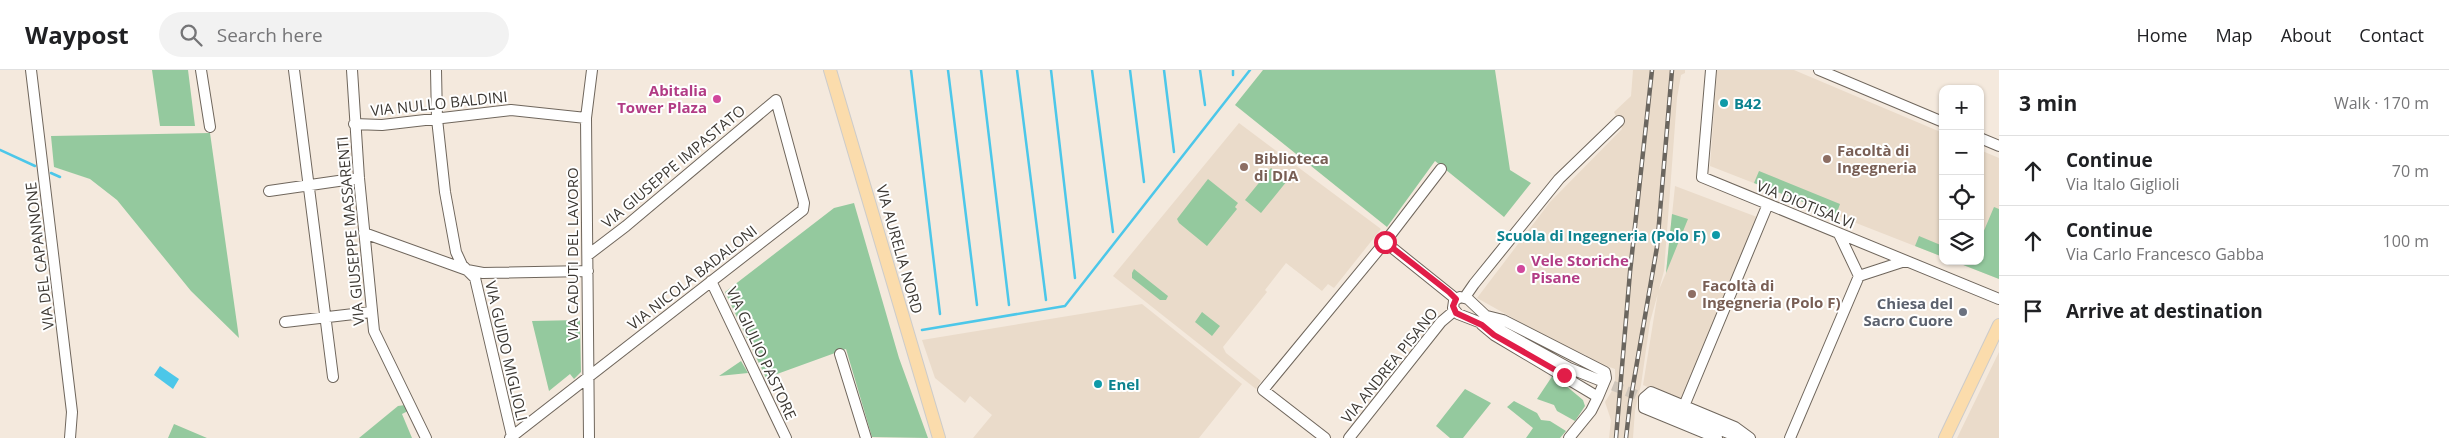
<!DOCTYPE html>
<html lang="en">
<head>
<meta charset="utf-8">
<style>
	body { margin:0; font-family:"Open Sans",sans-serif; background:#f2f2f2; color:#202124 }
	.controls { position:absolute; right:15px; top:15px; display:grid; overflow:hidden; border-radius:10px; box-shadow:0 1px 4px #0004 }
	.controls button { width:45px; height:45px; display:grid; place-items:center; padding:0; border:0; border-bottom:1px solid #e0e0e0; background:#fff; color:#202124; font:25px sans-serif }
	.stop { position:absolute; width:15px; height:15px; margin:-11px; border:4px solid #e11d48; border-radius:50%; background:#fff }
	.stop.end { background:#e11d48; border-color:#fff; box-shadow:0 1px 5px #0008 }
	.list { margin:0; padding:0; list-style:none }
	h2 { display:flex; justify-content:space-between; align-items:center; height:65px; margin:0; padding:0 20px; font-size:21px }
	h2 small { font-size:16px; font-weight:400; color:#757577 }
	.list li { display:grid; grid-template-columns:32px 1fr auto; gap:15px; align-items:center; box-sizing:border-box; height:70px; padding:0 20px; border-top:1px solid #e0e0e0 }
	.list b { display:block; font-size:19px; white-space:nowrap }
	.list p { margin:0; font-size:16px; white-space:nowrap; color:#757577 }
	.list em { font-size:16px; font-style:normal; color:#757577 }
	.icon { flex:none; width:28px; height:28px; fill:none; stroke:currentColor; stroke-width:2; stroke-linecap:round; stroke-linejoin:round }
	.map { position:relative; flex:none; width:1999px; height:368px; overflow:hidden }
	header { display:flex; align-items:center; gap:30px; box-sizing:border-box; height:70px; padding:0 25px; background:#fff; border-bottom:1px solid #e0e0e0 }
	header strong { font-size:24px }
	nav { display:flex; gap:28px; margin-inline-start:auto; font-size:18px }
	.search { width:350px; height:45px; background:#f2f2f2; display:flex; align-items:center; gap:12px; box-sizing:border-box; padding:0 18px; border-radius:28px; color:#757577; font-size:19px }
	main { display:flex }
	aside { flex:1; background:#fff }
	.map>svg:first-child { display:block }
	.built { fill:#eadbca }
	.green { fill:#94c99e }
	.water { fill:#4cc7e9 }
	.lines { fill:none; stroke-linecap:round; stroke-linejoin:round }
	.stream { stroke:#4cc7e9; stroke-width:2.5 }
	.minor-tunnel { stroke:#cfc6bb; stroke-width:10; stroke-dasharray:10 5; stroke-linecap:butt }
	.minor-casing { stroke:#6f665c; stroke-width:12 }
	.major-casing { stroke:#cccbca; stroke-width:14 }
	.minor { stroke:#fff; stroke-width:10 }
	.major { stroke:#fbdcac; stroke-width:12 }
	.rail-casing { stroke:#6b665f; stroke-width:4.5 }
	.rail { stroke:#fff; stroke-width:2.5; stroke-dasharray:8; stroke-linecap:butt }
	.route { stroke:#e11d48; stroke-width:6 }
	.hotel-dot { fill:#d1479c; stroke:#fff; stroke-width:2 }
	.culture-dot { fill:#0f9aa8; stroke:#fff; stroke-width:2 }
	.education-dot { fill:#8d6e63; stroke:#fff; stroke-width:2 }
	.worship-dot { fill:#6b7280; stroke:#fff; stroke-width:2 }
	.labels { text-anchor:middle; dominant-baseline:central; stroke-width:4; stroke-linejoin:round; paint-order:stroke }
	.hotel-label { font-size:15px; font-weight:bold; fill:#b23c85; stroke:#fff; text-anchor:end }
	.street-label { font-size:15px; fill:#3c3833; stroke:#fff }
	.culture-label { font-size:15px; font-weight:bold; fill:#0d838f; stroke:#fff; text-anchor:start }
	.education-label { font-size:15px; font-weight:bold; fill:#785e54; stroke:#fff; text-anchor:start }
	.worship-label { font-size:15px; font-weight:bold; fill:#5b616d; stroke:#fff; text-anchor:end }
</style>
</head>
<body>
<header>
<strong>Waypost</strong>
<div class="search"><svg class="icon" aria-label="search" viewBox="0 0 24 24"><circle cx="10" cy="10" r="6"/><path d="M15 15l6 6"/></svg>Search here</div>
<nav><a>Home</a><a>Map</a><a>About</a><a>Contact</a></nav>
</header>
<main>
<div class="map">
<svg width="1999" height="368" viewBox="0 0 1999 368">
	<rect width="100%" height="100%" fill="#f4e9dd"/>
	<path class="built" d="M 1633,0 L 1685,0 L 1685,3 L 1681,5 L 1677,28 L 1664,201 L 1650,252 L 1641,315 L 1635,340 L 1633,368 L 1609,368 L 1611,350 L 1605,332 L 1615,316 L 1615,299 L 1587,289 L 1586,285 L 1561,275 L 1477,228 L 1550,132 L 1622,59 L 1614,42 L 1631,26 Z
		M 1717,0 L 1794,0 L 1943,63 L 1943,187 L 1710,96 Z
		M 1239,53 L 1381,159 L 1334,218 L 1328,214 L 1322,221 L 1286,193 L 1265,220 L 1267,222 L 1223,277 L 1226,283 L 1261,311 L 1256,319 L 1113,206 Z
		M 1980,80 L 1999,88 L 1999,209 L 1953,191 L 1980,191 Z
		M 1675,116 L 1757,147 L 1682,331 L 1643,315 L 1658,222 L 1666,203 Z
		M 1142,234 L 1242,314 L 1199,368 L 973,368 L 992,345 L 970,326 L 965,333 L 935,308 L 922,270 Z
		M 1999,282 L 1999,368 L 1957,368 L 1958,366 Z"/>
	<path class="green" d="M 152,0 L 188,0 L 195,56 L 160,56 Z
		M 1263,0 L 1495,0 L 1510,100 L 1531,113 L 1504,147 L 1435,91 L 1387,157 L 1235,35 Z
		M 210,63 L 239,268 L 191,221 L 117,130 L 90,109 L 54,97 L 51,66 Z
		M 1271,98 L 1287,111 L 1261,143 L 1245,130 Z
		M 1759,101 L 1840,134 L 1836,145 L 1754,113 Z
		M 1208,109 L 1238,133 L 1235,137 L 1237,139 L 1207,176 L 1179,153 L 1177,149 Z
		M 854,133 L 899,288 L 928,368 L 872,367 L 846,279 L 766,308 L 725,222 L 834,138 Z
		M 1994,137 L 1999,139 L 1999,209 L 1953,191 L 1980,191 L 1980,170 Z
		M 1672,144 L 1688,149 L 1666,203 Z
		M 1919,166 L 1943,176 L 1943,187 L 1915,176 Z
		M 1134,199 L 1168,226 L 1166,230 L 1160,230 L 1132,208 L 1132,203 Z
		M 1202,242 L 1220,256 L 1212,266 L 1195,252 Z
		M 580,250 L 581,302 L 574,309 L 570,304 L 549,321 L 532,251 Z
		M 741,291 L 748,303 L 719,306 Z
		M 1553,305 L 1583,330 L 1585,336 L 1575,351 L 1557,341 L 1554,335 L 1537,329 Z
		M 1465,319 L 1491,333 L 1463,368 L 1450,368 L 1436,356 Z
		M 1514,331 L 1537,343 L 1541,350 L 1550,351 L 1566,361 L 1560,368 L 1526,368 L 1533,358 L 1507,337 Z
		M 405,335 L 408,341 L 402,344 L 412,368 L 359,368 L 398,336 Z
		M 174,354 L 207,368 L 168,368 Z"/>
	<path class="water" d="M 160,296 L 179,309 L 173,319 L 154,305 Z"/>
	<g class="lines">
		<path class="stream" d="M 911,0 L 940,244
			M 948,0 L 977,235
			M 981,0 L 1009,235
			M 1017,0 L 1046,230
			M 1051,0 L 1075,208
			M 1092,0 L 1113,162
			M 1130,0 L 1144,112
			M 1164,0 L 1174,82
			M 1200,0 L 1205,35
			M 1233,0 L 1233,5
			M 0,80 L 35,96
			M 51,103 L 60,107
			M 922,260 L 1065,236 L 1250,0"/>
		<path class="minor-tunnel" d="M 1599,310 L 1651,331"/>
		<g class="minor-casing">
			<path id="minor" d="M 31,0 L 72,342 L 70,368
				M 201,0 L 210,57
				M 294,0 L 333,307
				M 352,0 L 359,108 L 374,261 L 426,368
				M 436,0 L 437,49 L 445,122 L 456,182 L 462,195 L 475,208 L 512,366
				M 1711,0 L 1702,107 L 1999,229
				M 1819,0 L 1943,52
				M 354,54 L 382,55 L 511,40 L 586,48
				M 1980,68 L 1999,76
				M 269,121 L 359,108
				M 364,163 L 467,200 L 483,203 L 588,201
				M 1839,164 L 1859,206
				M 1385,172 L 1456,229
				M 1859,206 L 1905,191
				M 711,211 L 786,368
				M 1465,227 L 1474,214 L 1559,109 L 1619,51
				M 285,252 L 371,242
				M 1482,255 L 1494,265 L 1598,327 L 1606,308 L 1605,302 L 1503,250 L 1487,246
				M 1502,261 L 1468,229 L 1460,227 L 1454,231 L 1453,238 L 1458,244 L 1502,261 L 1569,298 L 1599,310
				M 840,284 L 866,368
				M 1653,332 L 1740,368
				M 1684,336 L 1768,134
				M 510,368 L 803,140 L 804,133 L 776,30 L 626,156 L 588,185
				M 589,368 L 586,48 L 592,0
				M 1325,368 L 1263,320 L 1385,172 L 1441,99
				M 1349,368 L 1441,252 L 1454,241
				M 1569,368 L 1591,341 L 1598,327
				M 1717,368 L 1644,338 L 1644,328 L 1651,322 L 1735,357 L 1750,368
				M 1790,368 L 1859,206"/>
		</g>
		<g class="major-casing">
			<path id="major" d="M 830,0 L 939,368
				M 1945,368 L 1999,255"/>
		</g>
		<use href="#minor" class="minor"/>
		<use href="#major" class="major"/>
		<g class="rail-casing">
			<path id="rail" d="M 1616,368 L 1630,202 L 1652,0
				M 1626,368 L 1630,333 L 1657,177 L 1672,0"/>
		</g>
		<use href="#rail" class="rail"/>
	</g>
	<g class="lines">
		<path class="route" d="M 1385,172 L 1449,222 L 1456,229 L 1453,236 L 1456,243 L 1482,255 L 1494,265 L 1564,305"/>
	</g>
	<g class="hotel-dot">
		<circle cx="717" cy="29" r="5"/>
		<circle cx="1521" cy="199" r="5"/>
	</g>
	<g class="culture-dot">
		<circle cx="1724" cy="33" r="5"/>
		<circle cx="1716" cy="165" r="5"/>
		<circle cx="1098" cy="314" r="5"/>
	</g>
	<g class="education-dot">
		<circle cx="1827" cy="89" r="5"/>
		<circle cx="1244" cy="97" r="5"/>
		<circle cx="1692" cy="224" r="5"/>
	</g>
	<circle class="worship-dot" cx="1963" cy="242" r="5"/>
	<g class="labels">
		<g class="hotel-label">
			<text x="707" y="20">Abitalia<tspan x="707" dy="17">Tower Plaza</tspan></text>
			<text x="1531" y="190" text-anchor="start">Vele Storiche<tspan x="1531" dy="17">Pisane</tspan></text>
		</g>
		<g class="street-label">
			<text transform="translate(439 33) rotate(-6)">VIA NULLO BALDINI</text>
			<text transform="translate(673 96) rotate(-40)">VIA GIUSEPPE IMPASTATO</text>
			<text transform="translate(1806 134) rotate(22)">VIA DIOTISALVI</text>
			<text transform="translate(350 161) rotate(-95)">VIA GIUSEPPE MASSARENTI</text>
			<text transform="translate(900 179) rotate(74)">VIA AURELIA NORD</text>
			<text transform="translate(572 184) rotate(-90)">VIA CADUTI DEL LAVORO</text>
			<text transform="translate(39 186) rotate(-97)">VIA DEL CAPANNONE</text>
			<text transform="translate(692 207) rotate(-38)">VIA NICOLA BADALONI</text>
			<text transform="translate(507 281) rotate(77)">VIA GUIDO MIGLIOLI</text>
			<text transform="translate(762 283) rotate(65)">VIA GIULIO PASTORE</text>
			<text transform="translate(1389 295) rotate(-51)">VIA ANDREA PISANO</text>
		</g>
		<g class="culture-label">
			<text x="1734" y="33">B42</text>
			<text x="1706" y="165" text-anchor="end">Scuola di Ingegneria (Polo F)</text>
			<text x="1108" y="314">Enel</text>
		</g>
		<g class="education-label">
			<text x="1837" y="80">Facoltà di<tspan x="1837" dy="17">Ingegneria</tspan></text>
			<text x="1254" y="88">Biblioteca<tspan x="1254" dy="17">di DIA</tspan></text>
			<text x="1702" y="215">Facoltà di<tspan x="1702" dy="17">Ingegneria (Polo F)</tspan></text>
		</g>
		<g class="worship-label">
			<text x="1953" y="233">Chiesa del<tspan x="1953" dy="17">Sacro Cuore</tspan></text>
		</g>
	</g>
</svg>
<div class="controls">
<button>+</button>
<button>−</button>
<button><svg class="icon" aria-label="locate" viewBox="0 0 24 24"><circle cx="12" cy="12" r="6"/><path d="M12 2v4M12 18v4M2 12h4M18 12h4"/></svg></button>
<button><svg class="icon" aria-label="layers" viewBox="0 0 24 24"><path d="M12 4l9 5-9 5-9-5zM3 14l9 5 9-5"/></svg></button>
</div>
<div class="stop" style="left:1385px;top:172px"></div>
<div class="stop end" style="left:1564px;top:305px"></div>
</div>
<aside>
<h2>3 min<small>Walk · 170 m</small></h2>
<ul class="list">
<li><svg class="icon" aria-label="ahead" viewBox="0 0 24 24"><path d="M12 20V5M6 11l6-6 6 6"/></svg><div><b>Continue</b><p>Via Italo Giglioli</p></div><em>70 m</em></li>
<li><svg class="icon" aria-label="ahead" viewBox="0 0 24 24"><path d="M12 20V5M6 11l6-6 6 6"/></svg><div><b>Continue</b><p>Via Carlo Francesco Gabba</p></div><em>100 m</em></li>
<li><svg class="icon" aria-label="arrive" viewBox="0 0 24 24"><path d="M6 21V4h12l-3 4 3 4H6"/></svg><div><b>Arrive at destination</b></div></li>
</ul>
</aside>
</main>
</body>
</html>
